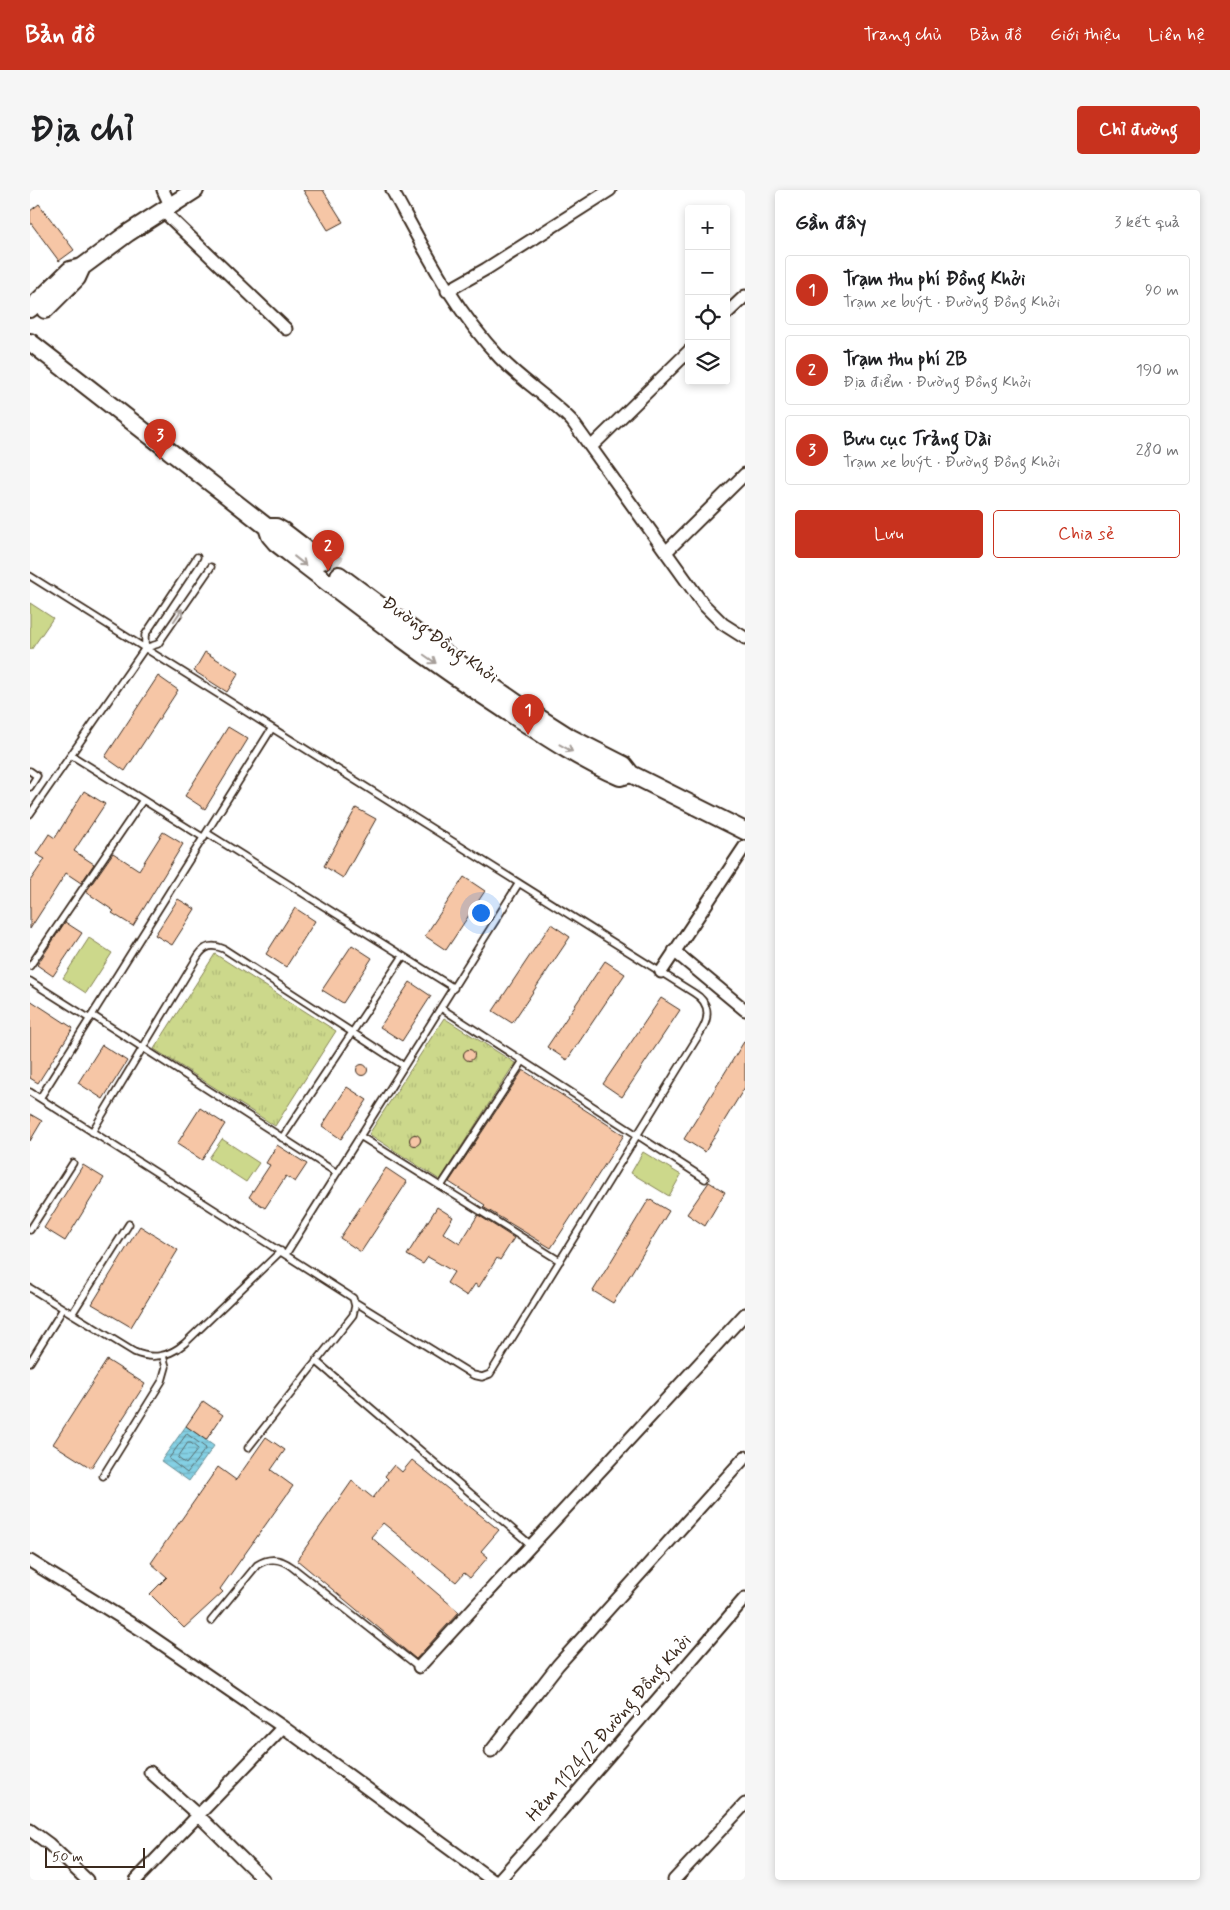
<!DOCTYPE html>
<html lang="vi">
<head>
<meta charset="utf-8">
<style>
	body { margin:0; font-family:Mynerve,sans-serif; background:#f6f6f6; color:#202124 }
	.controls { position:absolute; right:15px; top:15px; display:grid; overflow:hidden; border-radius:5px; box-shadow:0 2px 8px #0003 }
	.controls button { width:45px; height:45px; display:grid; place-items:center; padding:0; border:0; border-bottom:1px solid #e0e0e0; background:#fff; color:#202124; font:25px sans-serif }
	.scale { position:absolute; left:15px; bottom:12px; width:100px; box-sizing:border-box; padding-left:5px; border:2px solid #3b2a1e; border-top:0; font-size:14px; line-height:18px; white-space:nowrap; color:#3b2a1e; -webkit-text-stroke:4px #fff; paint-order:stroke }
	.you { position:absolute; left:450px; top:722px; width:18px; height:18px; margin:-12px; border:4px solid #fff; border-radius:50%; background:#1a73e8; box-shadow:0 0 0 8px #1a73e833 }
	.badge { display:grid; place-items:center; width:32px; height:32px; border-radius:50%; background:#c8321e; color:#fff; font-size:16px; font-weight:700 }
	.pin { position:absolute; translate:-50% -41px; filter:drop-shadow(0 1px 2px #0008) }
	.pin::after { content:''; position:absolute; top:26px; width:18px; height:15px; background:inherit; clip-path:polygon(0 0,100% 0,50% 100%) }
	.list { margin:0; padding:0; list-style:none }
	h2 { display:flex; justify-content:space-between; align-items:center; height:65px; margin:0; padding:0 20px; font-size:21px }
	h2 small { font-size:16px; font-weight:400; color:#757577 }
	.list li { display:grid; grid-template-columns:32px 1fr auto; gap:15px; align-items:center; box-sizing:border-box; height:70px; margin:0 10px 10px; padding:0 10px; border:1px solid #e0e0e0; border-radius:5px }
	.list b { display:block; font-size:19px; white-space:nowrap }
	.list p { margin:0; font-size:16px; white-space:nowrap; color:#757577 }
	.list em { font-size:16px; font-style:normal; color:#757577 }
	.actions { display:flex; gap:10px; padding:15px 20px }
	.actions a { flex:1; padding:11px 0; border:1px solid #c8321e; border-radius:5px; text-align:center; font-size:18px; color:#c8321e }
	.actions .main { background:#c8321e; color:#fff }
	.icon { flex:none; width:28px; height:28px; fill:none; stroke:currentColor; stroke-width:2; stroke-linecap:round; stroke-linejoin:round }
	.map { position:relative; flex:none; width:715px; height:1690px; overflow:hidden; border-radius:5px }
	header { display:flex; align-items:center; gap:30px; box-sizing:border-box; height:70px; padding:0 25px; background:#c8321e; color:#fff }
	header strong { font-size:24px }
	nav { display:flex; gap:28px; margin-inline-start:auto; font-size:18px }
	.intro { display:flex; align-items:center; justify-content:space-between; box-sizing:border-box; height:120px; padding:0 30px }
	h1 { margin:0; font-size:35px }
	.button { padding:12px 22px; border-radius:5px; background:#c8321e; color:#fff; font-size:18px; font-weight:700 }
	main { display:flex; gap:30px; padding:0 30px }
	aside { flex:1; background:#fff; border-radius:5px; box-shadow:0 2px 8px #0003 }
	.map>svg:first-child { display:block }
	.grass { fill:url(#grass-tufts); stroke:#848154 }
	.park { fill:#ccd88b; stroke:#848154 }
	.water { fill:url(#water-rules); stroke:#678e95 }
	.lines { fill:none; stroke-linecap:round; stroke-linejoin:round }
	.shore { stroke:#586c6d; stroke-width:1 }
	.building { fill:#f6c6a6; stroke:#3b2a1e }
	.secondary-tunnel { stroke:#d8d4d2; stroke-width:16; stroke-dasharray:16 8; stroke-linecap:butt }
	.lane-casing { stroke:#3b2a1e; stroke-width:9 }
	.street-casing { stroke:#3b2a1e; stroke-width:15 }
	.secondary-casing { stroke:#3b2a1e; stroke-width:20 }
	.lane { stroke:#fff; stroke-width:5.5 }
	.street { stroke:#fff; stroke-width:11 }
	.secondary { stroke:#fff; stroke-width:16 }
	.oneway { stroke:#a79f9a }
	.labels { text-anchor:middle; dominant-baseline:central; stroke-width:5; stroke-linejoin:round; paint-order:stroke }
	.street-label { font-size:19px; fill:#3b2a1e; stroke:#fff }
</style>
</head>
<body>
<header>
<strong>Bản đồ</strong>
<nav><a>Trang chủ</a><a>Bản đồ</a><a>Giới thiệu</a><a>Liên hệ</a></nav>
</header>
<div class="intro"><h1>Địa chỉ</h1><a class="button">Chỉ đường</a></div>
<main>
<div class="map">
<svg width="715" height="1690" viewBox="0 0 715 1690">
	<defs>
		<pattern id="grass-tufts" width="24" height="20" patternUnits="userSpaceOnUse" patternTransform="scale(1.25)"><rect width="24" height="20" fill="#ccd88b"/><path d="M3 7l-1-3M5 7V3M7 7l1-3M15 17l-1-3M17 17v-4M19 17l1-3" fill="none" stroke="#b0ba78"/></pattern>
		<pattern id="water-rules" width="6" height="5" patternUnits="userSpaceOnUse" patternTransform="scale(1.25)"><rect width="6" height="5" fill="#84d0e4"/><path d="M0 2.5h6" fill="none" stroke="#73b3c3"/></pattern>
	</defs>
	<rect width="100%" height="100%" fill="#fff"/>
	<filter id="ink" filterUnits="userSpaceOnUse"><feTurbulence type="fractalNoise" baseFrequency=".02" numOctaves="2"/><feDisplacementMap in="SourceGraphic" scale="10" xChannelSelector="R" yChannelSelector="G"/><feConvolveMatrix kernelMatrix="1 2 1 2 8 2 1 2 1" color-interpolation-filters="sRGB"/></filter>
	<g filter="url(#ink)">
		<path class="grass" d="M 185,764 L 306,841 L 245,936 L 124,859 Z
			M 414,828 L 485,873 L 410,990 L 339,944 Z"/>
		<path class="park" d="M 0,413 L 23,428 L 1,460 L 0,459 Z
			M 59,748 L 82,763 L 56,803 L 33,788 Z
			M 192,949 L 229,973 L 216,992 L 179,968 Z
			M 613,962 L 651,985 L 639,1006 L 601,983 Z"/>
		<path class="water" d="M 156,1236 L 184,1256 L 159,1291 L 131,1271 Z"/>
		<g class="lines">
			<path class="shore" d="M 157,1244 L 176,1258 L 157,1283 L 139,1269 Z
				M 158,1253 L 161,1253 L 168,1259 L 156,1274 L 148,1268 Z"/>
		</g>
		<path class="building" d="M 273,0 L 293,0 L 313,32 L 298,40 Z
			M 9,14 L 44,60 L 29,71 L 0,32 L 0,21 Z
			M 175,462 L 209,483 L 197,502 L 164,481 Z
			M 128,486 L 148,500 L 95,581 L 75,567 Z
			M 198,537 L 218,549 L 175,619 L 155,606 Z
			M 54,601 L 75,614 L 44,661 L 64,674 L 51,693 L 36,683 L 0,739 L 0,691 L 15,669 L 6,664 L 19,644 L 25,648 Z
			M 326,618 L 346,629 L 313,688 L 294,676 Z
			M 133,642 L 153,654 L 103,736 L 82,723 L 84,721 L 56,702 L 83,663 L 109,680 Z
			M 434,687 L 455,701 L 416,760 L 395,746 Z
			M 148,709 L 165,719 L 142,755 L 125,745 Z
			M 265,718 L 285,731 L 256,777 L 236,764 Z
			M 35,732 L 52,743 L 23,786 L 7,775 Z
			M 521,734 L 540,747 L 482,833 L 463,821 Z
			M 322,755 L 342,768 L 313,813 L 292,800 Z
			M 575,771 L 595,784 L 537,870 L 517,857 Z
			M 380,792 L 401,806 L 372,851 L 350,837 Z
			M 631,808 L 650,820 L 592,907 L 573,894 Z
			M 0,810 L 43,838 L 8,893 L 0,888 Z
			M 715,850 L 715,897 L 675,962 L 654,949 Z
			M 72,855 L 97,871 L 73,909 L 48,893 Z
			M433.5 865a5.5 5.5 0 1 1 11 0a5.5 5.5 0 1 1-11 0Z
			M326.5 880a5.5 5.5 0 1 1 11 0a5.5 5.5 0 1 1-11 0Z
			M 493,880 L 594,945 L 521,1058 L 453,1017 L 455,1015 L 419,992 Z
			M 317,897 L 337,910 L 311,949 L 292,936 Z
			M 170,918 L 195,934 L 172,970 L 147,954 Z
			M 0,924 L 12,931 L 0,951 Z
			M379.5 950a5.5 5.5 0 1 1 11 0a5.5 5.5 0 1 1-11 0Z
			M 247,955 L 277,974 L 265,992 L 256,986 L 235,1018 L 219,1007 L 240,975 L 236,973 Z
			M 53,975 L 74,988 L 35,1051 L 14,1038 Z
			M 356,978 L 377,992 L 331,1062 L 310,1048 Z
			M 679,992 L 695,1002 L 675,1036 L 657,1024 Z
			M 619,1009 L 639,1021 L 583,1113 L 563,1101 Z
			M 407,1017 L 423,1027 L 413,1043 L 430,1054 L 448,1025 L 484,1048 L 470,1070 L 467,1068 L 449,1097 L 445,1094 L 437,1106 L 417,1093 L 424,1082 L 398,1067 L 393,1074 L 377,1065 Z
			M 110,1036 L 148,1060 L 101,1137 L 62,1114 Z
			M 77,1170 L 115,1194 L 61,1278 L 23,1254 Z
			M 173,1211 L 193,1225 L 176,1250 L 156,1236 Z
			M 236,1247 L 255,1260 L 241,1280 L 263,1296 L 190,1399 L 193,1402 L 154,1438 L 120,1404 L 137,1387 L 121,1373 L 188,1277 L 206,1290 Z
			M 382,1270 L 469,1340 L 451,1361 L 458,1367 L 440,1388 L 434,1383 L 426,1392 L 353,1333 L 341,1347 L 429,1422 L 386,1469 L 267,1370 L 322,1291 L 343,1308 L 358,1289 L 355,1286 L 364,1275 L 372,1282 Z"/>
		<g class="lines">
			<path class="secondary-tunnel" d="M 296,365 L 314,379"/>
			<g class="lane-casing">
				<path id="lane" d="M 0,386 L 664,803 C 679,812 680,826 672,840 L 460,1184 L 452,1187 L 443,1185 L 325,1112
					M 115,458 L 128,454 L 181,377
					M 41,565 L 174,648
					M 0,581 L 7,586 L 0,597
					M 0,624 L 115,458 L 115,445 L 167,367
					M 177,643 L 424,798
					M 0,776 L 113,610
					M 0,791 L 60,829
					M 411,818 L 675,989
					M 62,825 L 307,983
					M 0,902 L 323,1108 L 325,1116 L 323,1125 L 218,1258
					M 10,908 L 242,538
					M 62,942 L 168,766 C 175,755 183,754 194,759 L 374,876
					M 330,946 L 530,1071
					M 252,948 L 373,766
					M 411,996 L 493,871
					M 0,1040 L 43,973
					M 256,1064 L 489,693
					M 0,1098 L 104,1162 C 123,1170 139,1167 155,1153 L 251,1061
					M 42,1124 L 99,1034
					M 286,1171 L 501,1355
					M 0,1172 L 33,1119
					M 73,1286 L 132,1191 L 136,1177 L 133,1166
					M 181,1431 L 227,1375 C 239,1367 250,1368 262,1377 L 389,1477"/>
			</g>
			<g class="street-casing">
				<path id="street" d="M 133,0 L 140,15
					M 362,0 C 395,60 422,117 470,168 C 492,191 520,208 542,231 L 673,414 L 693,434 L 715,448
					M 132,20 L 256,139
					M 417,101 L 456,79 L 580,0
					M 696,124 L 715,106
					M 561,257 L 659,161
					M 636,362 L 715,284
					M 644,761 L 715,820
					M 631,782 L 715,656
					M 0,1371 L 113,1441 L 253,1537 L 462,1690
					M 389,1477 L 715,1124
					M 461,1561 L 528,1475 L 715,1267
					M 120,1582 L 169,1626 L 234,1690
					M 0,1640 L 19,1654 L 57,1690
					M 106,1690 L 253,1537
					M 469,1690 L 518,1636 L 715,1408
					M 644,1690 L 715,1614"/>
			</g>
			<g class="secondary-casing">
				<path id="secondary" d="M 0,119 L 40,80 L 52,77 L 98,43 L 165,0
					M 15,120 L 47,88 L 52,77
					M 0,152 L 237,337 L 240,346 L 246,353 C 320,410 393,467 472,518 C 510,543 548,569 590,587 L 601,584
					M 237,337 L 246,337 L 253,341 L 292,371
					M 309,385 L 410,460 L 494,518 L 541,548 L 594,575 L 601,584 L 715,641"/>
			</g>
			<use href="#lane" class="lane"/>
			<use href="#street" class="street"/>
			<use href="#secondary" class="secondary"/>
		</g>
		<defs><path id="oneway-shaft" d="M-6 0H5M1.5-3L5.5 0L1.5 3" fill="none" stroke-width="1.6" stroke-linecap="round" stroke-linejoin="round" transform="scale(1.25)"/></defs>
		<g class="oneway">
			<use href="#oneway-shaft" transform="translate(270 371) rotate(38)"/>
			<use href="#oneway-shaft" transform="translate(148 425) rotate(-56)"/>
			<use href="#oneway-shaft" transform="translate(400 469) rotate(35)"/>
			<use href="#oneway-shaft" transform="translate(536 558) rotate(29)"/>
		</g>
	</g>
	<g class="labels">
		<g class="street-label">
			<text transform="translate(410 450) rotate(35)">Đường Đồng Khởi</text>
			<text transform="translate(579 1538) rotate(-49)">Hẻm 1124/2 Đường Đồng Khởi</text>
		</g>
	</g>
</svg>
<div class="controls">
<button>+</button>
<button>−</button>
<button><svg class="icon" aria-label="locate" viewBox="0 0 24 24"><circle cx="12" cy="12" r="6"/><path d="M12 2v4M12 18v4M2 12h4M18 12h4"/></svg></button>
<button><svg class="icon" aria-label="layers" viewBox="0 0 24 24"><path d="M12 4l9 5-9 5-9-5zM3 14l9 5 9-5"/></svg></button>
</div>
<div class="scale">50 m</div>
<div class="you"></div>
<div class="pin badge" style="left:498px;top:545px">1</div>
<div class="pin badge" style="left:298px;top:381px">2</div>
<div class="pin badge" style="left:130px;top:270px">3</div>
</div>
<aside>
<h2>Gần đây<small>3 kết quả</small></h2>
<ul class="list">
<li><span class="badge">1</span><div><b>Trạm thu phí Đồng Khởi</b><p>Trạm xe buýt · Đường Đồng Khởi</p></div><em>90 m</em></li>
<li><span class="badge">2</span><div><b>Trạm thu phí 2B</b><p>Địa điểm · Đường Đồng Khởi</p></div><em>190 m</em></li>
<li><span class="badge">3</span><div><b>Bưu cục Trảng Dài</b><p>Trạm xe buýt · Đường Đồng Khởi</p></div><em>280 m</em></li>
</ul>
<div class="actions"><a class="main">Lưu</a><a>Chia sẻ</a></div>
</aside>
</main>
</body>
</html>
